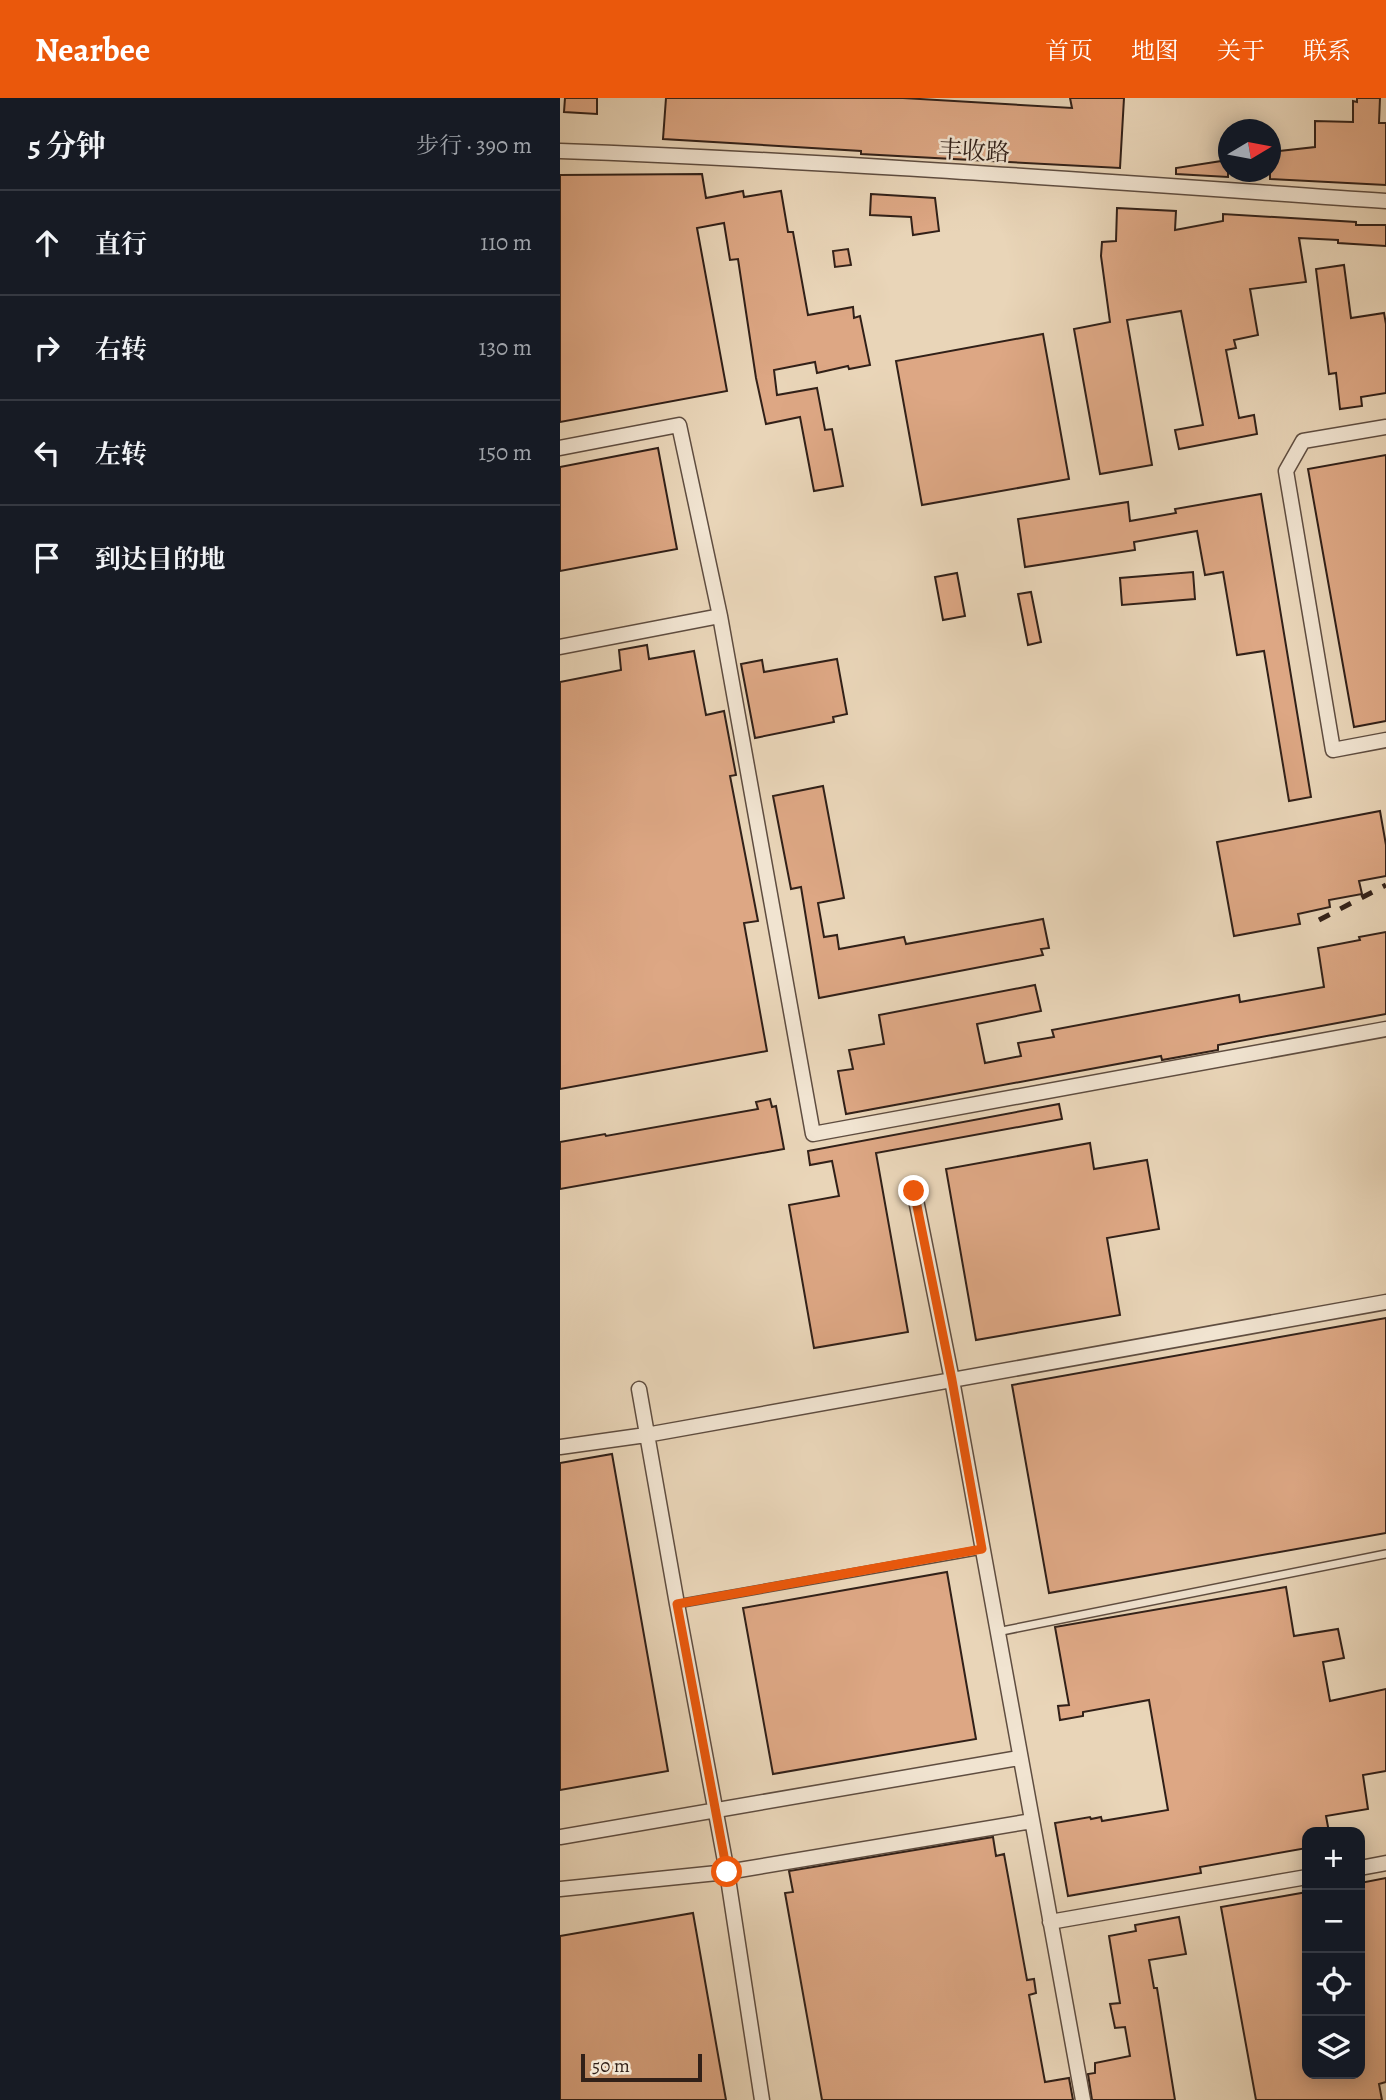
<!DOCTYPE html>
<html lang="zh">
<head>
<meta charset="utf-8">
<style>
	body { margin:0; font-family:Alegreya,"Noto Serif SC",serif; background:#242831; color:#f1f3f6 }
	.controls { position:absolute; right:21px; bottom:21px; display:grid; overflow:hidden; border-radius:14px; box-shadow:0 4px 18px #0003 }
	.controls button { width:63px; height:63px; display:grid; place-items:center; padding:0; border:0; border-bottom:2px solid #363941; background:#171b24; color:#f1f3f6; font:35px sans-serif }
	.compass { position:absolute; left:658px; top:21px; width:63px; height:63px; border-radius:50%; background:#171b24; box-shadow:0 4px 18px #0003; rotate:80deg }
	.scale { position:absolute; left:21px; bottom:18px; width:121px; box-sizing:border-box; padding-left:7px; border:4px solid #312018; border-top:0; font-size:19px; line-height:24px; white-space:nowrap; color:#312018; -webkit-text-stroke:5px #f1e4d1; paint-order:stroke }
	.stop { position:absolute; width:21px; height:21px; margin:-16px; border:5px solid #ea580c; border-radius:50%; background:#fff }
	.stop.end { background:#ea580c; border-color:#fff; box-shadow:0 2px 7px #0008 }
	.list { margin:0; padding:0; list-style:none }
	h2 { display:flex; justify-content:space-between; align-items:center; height:91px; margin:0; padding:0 28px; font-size:30px }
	h2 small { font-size:23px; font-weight:400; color:#9ea1a6 }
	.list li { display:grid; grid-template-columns:46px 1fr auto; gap:21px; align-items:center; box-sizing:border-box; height:105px; padding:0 28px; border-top:2px solid #363941 }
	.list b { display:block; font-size:26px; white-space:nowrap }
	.list em { font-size:23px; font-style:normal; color:#9ea1a6 }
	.icon { flex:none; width:38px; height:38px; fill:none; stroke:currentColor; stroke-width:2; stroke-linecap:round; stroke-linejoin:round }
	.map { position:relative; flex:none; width:826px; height:2002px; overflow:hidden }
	header { display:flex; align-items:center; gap:42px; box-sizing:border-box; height:98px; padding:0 35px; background:#ea580c; color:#fff }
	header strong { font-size:33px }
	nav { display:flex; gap:38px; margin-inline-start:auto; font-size:24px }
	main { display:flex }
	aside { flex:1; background:#171b24 }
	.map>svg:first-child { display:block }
	.building { fill:#dda784; stroke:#312018; stroke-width:2 }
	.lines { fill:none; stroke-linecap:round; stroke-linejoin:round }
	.service-casing { stroke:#5f4d40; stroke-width:10 }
	.minor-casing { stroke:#5f4d40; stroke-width:17 }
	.service { stroke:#f1e4d1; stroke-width:7 }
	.minor { stroke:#f1e4d1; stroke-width:14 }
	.rail { stroke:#312018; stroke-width:5; stroke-dasharray:12 12; stroke-linecap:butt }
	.route { stroke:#ea580c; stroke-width:9 }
	.labels { text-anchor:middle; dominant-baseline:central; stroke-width:5; stroke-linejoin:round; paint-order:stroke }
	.street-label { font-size:24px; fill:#312018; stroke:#f1e4d1 }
</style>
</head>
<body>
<header>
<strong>Nearbee</strong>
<nav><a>首页</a><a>地图</a><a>关于</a><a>联系</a></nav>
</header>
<main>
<aside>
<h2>5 分钟<small>步行 · 390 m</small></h2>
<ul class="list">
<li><svg class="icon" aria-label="ahead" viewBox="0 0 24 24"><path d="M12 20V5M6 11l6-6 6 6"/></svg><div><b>直行</b></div><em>110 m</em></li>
<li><svg class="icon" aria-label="right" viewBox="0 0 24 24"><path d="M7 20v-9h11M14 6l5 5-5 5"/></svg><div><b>右转</b></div><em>130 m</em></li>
<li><svg class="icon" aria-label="left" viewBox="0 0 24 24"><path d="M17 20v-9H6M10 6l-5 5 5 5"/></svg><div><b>左转</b></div><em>150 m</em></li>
<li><svg class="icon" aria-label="arrive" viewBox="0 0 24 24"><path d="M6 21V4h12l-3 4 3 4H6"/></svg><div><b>到达目的地</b></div></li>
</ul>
</aside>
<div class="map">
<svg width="826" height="2002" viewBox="0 0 826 2002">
	<rect width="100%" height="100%" fill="#e9d5b8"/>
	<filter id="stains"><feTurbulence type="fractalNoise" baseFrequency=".00286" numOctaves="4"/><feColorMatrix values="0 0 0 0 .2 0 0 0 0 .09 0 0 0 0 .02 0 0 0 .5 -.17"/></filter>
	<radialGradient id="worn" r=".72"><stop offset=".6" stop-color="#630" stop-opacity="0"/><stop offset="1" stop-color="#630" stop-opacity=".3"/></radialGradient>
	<path class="building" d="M 5,0 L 37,0 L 37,16 L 4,14 Z
		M 106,0 L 343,0 L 512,10 L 510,0 L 564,0 L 560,70 L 301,56 L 301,53 L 103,41 Z
		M 797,0 L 820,0 L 819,25 L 826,25 L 826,87 L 710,81 L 710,54 L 755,49 L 755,23 L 793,24 L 793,3 L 797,4 Z
		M 668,62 L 668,79 L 616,76 L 616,70 Z
		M 142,76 L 146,100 L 183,93 L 184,99 L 221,93 L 228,134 L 233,134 L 248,217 L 293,209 L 294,220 L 300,218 L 310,267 L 289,271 L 288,268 L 257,275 L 255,264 L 214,272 L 217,297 L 257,290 L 265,332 L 272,331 L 283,388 L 254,393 L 240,319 L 206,326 L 196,280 L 178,161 L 170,162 L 164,125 L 137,130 L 167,293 L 0,324 L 0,77 Z
		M 311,96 L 375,100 L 379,133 L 353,137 L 351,119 L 310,117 Z
		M 557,110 L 616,113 L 615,132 L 663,123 L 663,116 L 796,124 L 796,127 L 826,127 L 826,148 L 778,145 L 778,142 L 739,140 L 746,184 L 690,191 L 698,237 L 674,242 L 676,250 L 666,252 L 679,320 L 694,317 L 697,336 L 619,351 L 615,332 L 643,327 L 621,213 L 567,222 L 592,367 L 540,376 L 514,231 L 550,224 L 541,158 L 542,144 L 556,143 Z
		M 288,151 L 291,167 L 275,169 L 273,153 Z
		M 784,167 L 791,220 L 824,215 L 826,226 L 826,295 L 801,299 L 802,308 L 780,311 L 776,275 L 769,276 L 756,171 Z
		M 483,236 L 509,381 L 362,407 L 336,263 Z
		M 98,350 L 117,451 L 0,473 L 0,369 Z
		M 826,357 L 826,623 L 794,629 L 748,371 Z
		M 701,396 L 751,699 L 729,703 L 704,553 L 677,557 L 663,474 L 645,477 L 637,433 L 574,444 L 575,452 L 465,469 L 458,421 L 568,404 L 570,423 L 616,415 L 615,411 Z
		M 633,474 L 635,501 L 562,507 L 560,480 Z
		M 397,475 L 405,518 L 383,522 L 375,479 Z
		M 471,494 L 481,544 L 468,547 L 458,496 Z
		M 87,547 L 89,561 L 134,553 L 146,617 L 164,613 L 176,677 L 170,678 L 198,823 L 184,825 L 207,953 L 0,991 L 0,584 L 61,572 L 59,552 Z
		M 277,561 L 287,616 L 273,619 L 274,624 L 195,640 L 181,566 L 202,562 L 204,574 Z
		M 263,688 L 284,800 L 258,805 L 264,839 L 277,837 L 279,851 L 344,839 L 346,846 L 483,821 L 489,850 L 481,851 L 483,857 L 259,900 L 241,789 L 231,791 L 213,698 Z
		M 820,713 L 826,747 L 826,778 L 799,783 L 802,796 L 769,802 L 770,809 L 738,816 L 740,826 L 674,838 L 657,744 Z
		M 826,834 L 826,916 L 658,947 L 658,952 L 602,962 L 601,958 L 286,1016 L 278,973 L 293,971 L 289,952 L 324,946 L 319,917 L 475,887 L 481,913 L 417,926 L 425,965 L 461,958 L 458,945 L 494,939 L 492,932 L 679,897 L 680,904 L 764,889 L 758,850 L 800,842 L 799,839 Z
		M 210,1001 L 212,1009 L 216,1008 L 224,1051 L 0,1091 L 0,1044 L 45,1036 L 46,1038 L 198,1011 L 196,1004 Z
		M 499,1006 L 502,1021 L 316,1055 L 348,1234 L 254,1250 L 229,1107 L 279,1098 L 272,1063 L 250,1067 L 248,1053 Z
		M 530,1045 L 534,1071 L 587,1062 L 599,1131 L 547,1140 L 560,1217 L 416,1242 L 386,1071 Z
		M 826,1220 L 826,1435 L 489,1495 L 452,1287 Z
		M 52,1356 L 108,1673 L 0,1692 L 0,1365 Z
		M 387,1474 L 416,1641 L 213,1676 L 183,1510 Z
		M 726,1489 L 734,1538 L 778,1531 L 784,1560 L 763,1564 L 770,1603 L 826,1591 L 826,1673 L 803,1677 L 808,1711 L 766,1718 L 769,1734 L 747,1734 L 747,1750 L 640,1769 L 641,1775 L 508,1798 L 495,1725 L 530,1719 L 531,1721 L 541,1719 L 542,1723 L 608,1712 L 589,1602 L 523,1614 L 523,1618 L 500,1622 L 498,1608 L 509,1607 L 495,1529 Z
		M 433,1739 L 436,1758 L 444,1756 L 467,1882 L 474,1881 L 476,1895 L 469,1897 L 485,1984 L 509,1980 L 513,2002 L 262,2002 L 225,1795 L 233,1794 L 229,1773 Z
		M 826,1780 L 826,1984 L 819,1986 L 822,2002 L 696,2002 L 661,1809 L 747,1794 L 747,1976 L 800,1976 L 800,1785 Z
		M 133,1815 L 166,2002 L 0,2002 L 0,1838 Z
		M 619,1819 L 626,1856 L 589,1862 L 594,1890 L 597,1890 L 615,2002 L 532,2002 L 528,1976 L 535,1975 L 535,1965 L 570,1958 L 565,1929 L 555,1930 L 550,1906 L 560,1905 L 549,1838 L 576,1833 L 575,1827 Z"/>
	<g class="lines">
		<g class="service-casing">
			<path id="service" d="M 117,1506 L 422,1452
				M 437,1534 L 826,1456"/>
		</g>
		<g class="minor-casing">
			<path id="minor" d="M 0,53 C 276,63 551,84 826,103
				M 826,329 L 743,343 L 726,373 L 773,652 L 826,642
				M 0,350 L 119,327 L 160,518 L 0,549
				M 160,518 L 253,1036 L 826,931
				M 354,1092 L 392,1282 L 523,2002
				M 79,1291 L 117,1506 L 167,1774 L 202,2002
				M 0,1349 L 86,1337 L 826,1204
				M 0,1739 L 459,1660
				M 800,1770 L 826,1765
				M 0,1791 L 167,1774 L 472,1723
				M 490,1824 L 747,1779"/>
		</g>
		<use href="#service" class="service"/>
		<use href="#minor" class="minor"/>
		<path class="rail" d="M 759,822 L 826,787"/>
	</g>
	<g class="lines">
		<path class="route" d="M 167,1774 L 117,1506 L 422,1451 L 392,1282 L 354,1093"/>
	</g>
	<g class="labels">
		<g class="street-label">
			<text transform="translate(414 53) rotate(3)">丰收路</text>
		</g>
	</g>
	<rect width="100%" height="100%" filter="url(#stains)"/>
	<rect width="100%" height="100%" fill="url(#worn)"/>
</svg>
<div class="controls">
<button>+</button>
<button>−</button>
<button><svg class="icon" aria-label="locate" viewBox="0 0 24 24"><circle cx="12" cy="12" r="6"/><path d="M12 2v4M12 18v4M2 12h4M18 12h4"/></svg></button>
<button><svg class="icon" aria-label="layers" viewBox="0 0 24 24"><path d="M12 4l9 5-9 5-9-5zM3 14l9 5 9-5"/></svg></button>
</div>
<svg class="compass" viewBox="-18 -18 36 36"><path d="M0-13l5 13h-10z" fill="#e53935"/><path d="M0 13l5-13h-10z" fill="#9ea1a6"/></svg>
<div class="scale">50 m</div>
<div class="stop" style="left:167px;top:1774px"></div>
<div class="stop end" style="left:354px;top:1093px"></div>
</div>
</main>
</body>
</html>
